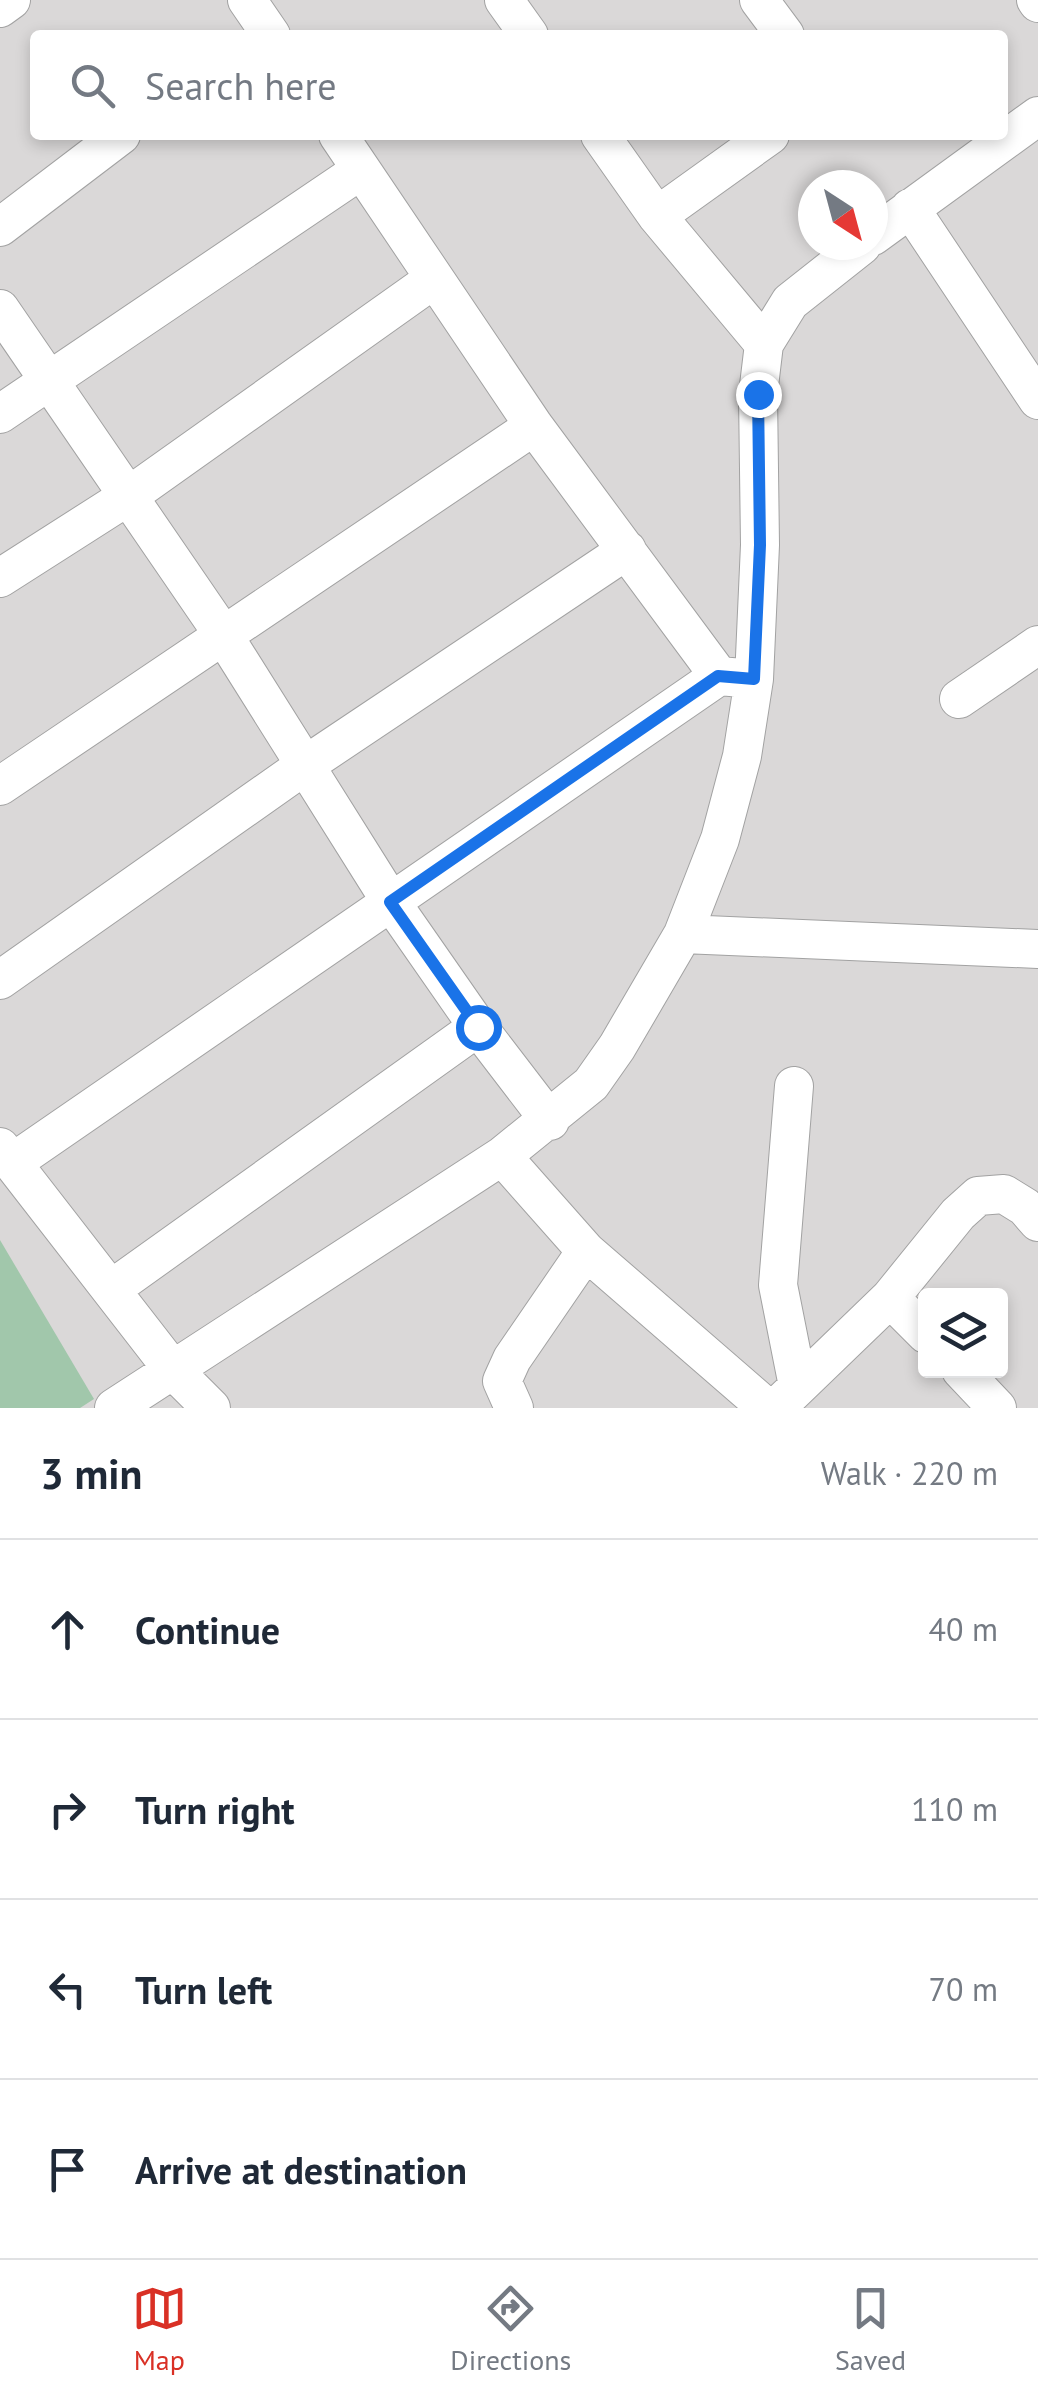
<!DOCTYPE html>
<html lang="en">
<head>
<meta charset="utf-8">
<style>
  body { margin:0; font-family:"PT Sans",sans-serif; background:#f6f6f7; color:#1f2937 }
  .controls { position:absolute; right:30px; bottom:30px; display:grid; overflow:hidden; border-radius:10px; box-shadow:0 5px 15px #0003 }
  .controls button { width:90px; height:90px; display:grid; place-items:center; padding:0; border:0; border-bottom:2px solid #e0e1e3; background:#fff; color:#1f2937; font:50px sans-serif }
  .compass { position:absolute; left:798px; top:170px; width:90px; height:90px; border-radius:50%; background:#fff; box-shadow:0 5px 15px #0003; rotate:144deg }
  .stop { position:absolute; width:30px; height:30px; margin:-22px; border:8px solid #1a73e8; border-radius:50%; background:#fff }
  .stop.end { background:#1a73e8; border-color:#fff; box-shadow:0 2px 10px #0008 }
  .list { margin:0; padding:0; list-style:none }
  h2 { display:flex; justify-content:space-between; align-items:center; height:130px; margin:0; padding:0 40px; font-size:42px }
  h2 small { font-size:32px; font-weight:400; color:#747a83 }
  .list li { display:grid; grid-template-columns:65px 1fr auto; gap:30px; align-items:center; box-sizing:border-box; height:180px; padding:0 40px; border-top:2px solid #e0e1e3 }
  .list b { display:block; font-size:38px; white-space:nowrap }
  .list em { font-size:32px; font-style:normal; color:#747a83 }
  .icon { flex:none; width:55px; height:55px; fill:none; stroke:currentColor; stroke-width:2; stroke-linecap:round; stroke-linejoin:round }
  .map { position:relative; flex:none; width:1038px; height:1408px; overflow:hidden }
  .search { position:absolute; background:#fff; box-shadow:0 5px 15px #0003; left:30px; right:30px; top:30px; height:110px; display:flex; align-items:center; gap:25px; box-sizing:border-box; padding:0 35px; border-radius:10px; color:#747a83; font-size:38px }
  .sheet { height:850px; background:#fff }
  nav { display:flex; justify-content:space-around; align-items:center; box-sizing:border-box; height:140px; border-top:2px solid #e0e1e3; background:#fff; font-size:28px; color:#747a83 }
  nav a { display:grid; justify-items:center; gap:5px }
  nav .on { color:#d93025 }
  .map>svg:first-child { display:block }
  .residential { fill:#dad8d8; fill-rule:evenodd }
  .cemetery { fill:#a1c7ab }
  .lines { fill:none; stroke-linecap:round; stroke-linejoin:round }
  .minor-casing { stroke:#a2a2a2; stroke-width:40 }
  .minor { stroke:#fff; stroke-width:38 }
  .route { stroke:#1a73e8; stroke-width:12 }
</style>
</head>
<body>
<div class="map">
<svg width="1038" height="1408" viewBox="0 0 1038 1408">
  <rect width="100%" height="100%" fill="#eeebe0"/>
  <!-- residential -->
  <path class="residential" d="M0,0H1038V1408H0ZM35,35H1003V135H35ZM813,185H873V245H813ZM926,1296H1000V1370H926Z"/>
  <!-- cemetery -->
  <path class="cemetery" d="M0,1240L94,1399L80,1408H0Z"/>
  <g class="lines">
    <defs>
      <path id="minor" d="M247,0L271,35
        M504,0L529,35
        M759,0L785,35
        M1036,0L1038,3
        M0,8L11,0
        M338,135L534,426L719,676
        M600,135L657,216L764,344
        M910,208L1038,400
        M657,216L770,135
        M0,227L121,135
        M873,236L1038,116
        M0,309L222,633L391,902L478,1027L550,1121
        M0,414L361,170
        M0,578L130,495L434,279
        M959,699L1038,645
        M0,786L534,426
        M683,934L1038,949
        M0,980L304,766L627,550
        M794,1086L778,1285L798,1386
        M0,1147L173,1370L211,1408
        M502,1156L586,1251L767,1408
        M12,1163L719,676L754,679
        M113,1288L478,1027
        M890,1298L926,1334
        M961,1370L997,1408
        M114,1408L502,1156L591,1084L617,1047L683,934L720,839L742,756L754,679L760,545L758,394L764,344L790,302L862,245
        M514,1408L502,1381L512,1359L586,1251
        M776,1408L890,1298L958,1214L978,1196L1004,1194L1025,1207L1038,1222"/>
    </defs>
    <!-- minor casing -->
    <use href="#minor" class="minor-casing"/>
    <!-- minor -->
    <use href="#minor" class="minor"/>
  </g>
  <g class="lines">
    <!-- route -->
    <path class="route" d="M478,1027L390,902L718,676L754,679L760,545L758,394"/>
  </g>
</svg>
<div class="controls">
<button><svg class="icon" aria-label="layers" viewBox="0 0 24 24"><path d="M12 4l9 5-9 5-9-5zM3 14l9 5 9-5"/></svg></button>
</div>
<svg class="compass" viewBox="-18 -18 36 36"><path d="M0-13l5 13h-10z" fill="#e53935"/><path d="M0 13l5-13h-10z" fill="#747a83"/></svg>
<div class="stop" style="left:478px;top:1027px"></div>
<div class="stop end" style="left:758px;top:394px"></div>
<div class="search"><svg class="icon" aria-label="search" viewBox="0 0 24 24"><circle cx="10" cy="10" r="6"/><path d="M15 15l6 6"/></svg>Search here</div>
</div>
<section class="sheet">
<h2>3 min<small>Walk · 220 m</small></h2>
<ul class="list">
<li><svg class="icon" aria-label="ahead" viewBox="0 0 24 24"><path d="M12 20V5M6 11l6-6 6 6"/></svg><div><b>Continue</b></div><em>40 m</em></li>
<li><svg class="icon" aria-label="right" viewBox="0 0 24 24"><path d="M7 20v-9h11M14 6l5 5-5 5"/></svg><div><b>Turn right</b></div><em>110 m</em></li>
<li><svg class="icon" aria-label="left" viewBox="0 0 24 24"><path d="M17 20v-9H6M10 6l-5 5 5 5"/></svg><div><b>Turn left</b></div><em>70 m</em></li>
<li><svg class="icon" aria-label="arrive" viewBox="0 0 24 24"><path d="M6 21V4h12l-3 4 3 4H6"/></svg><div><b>Arrive at destination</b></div></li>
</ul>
</section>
<nav>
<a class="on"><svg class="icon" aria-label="map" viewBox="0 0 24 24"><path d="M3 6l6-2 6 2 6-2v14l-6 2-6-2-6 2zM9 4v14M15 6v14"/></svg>Map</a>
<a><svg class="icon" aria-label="directions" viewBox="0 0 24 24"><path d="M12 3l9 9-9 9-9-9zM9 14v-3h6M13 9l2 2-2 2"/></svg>Directions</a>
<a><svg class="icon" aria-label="saved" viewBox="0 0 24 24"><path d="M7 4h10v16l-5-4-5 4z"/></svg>Saved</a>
</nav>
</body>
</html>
